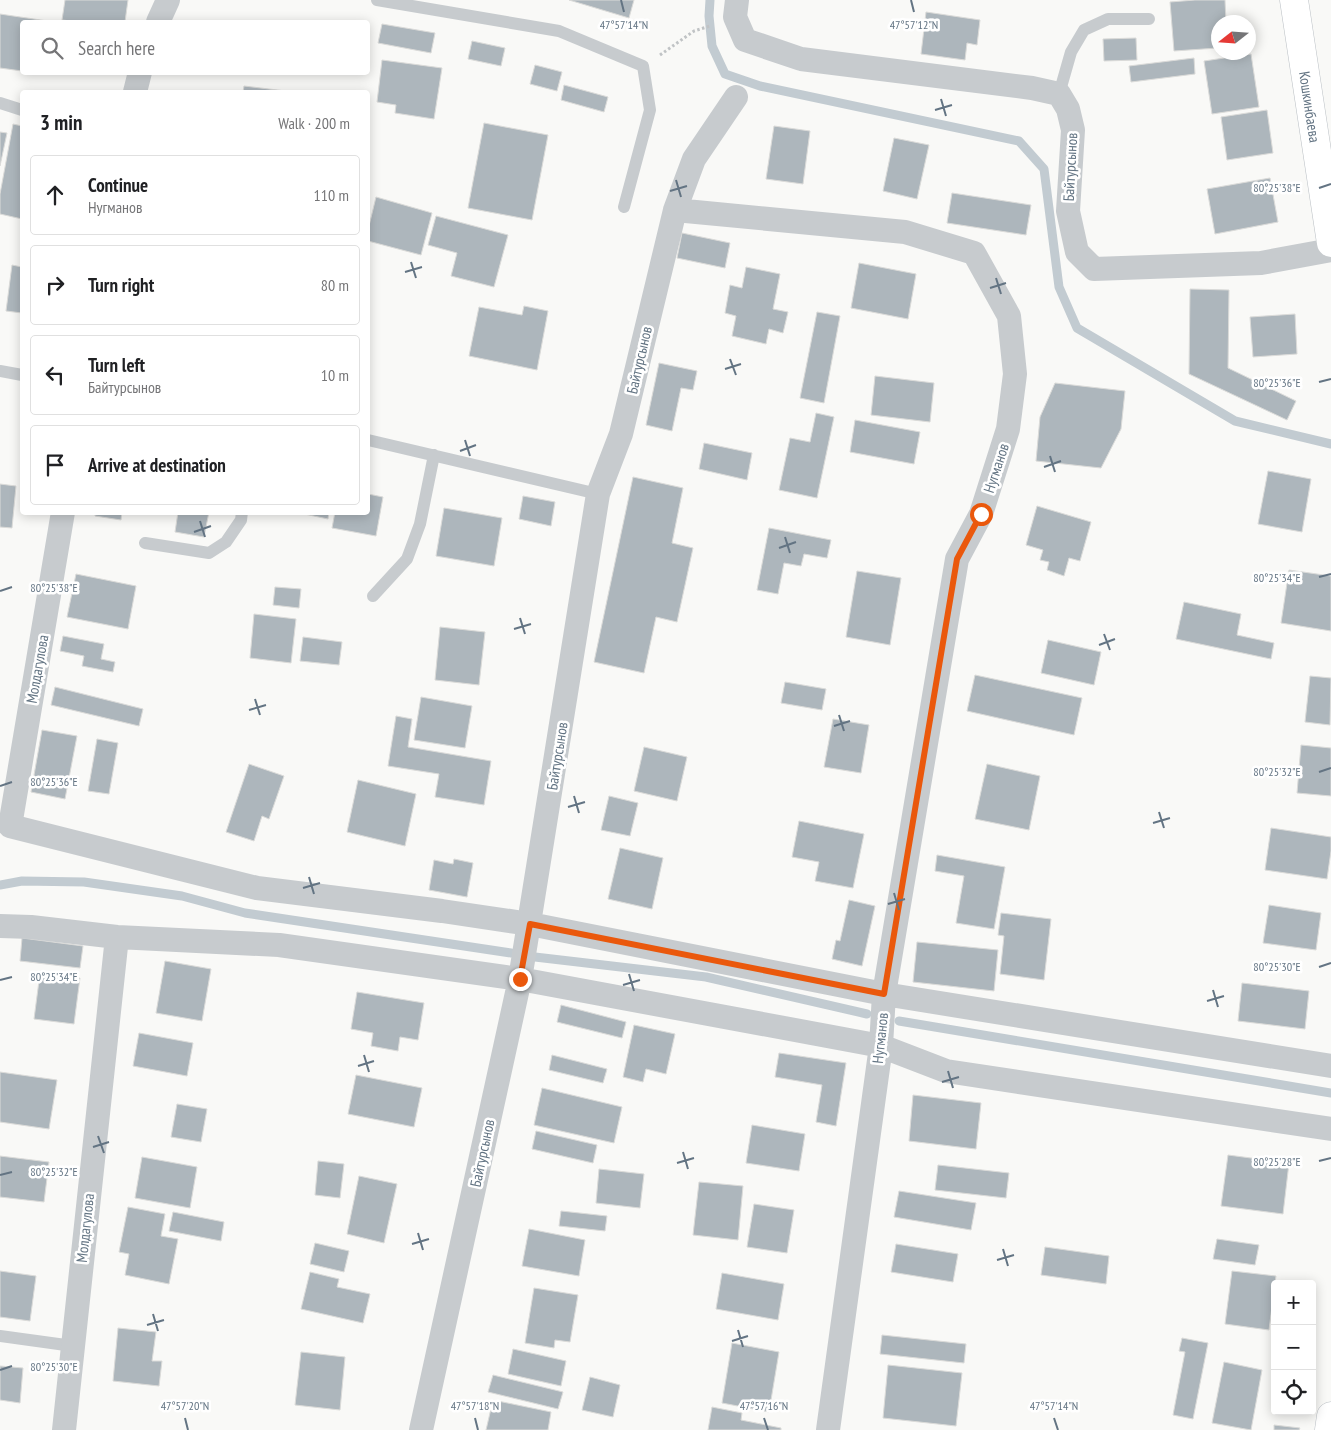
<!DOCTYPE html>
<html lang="en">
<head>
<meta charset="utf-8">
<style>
  body { margin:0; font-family:"PT Sans Narrow",sans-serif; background:#f2f2f2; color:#202124 }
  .controls { position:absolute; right:15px; bottom:15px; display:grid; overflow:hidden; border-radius:5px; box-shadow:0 2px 12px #0003 }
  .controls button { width:45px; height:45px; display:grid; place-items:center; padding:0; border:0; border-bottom:1px solid #e0e0e0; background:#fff; color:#202124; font:25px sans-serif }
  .compass { position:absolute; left:1211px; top:15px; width:45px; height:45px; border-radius:50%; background:#fff; box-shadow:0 2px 12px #0003; rotate:253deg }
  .stop { position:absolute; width:15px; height:15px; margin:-11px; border:4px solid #ea580c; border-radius:50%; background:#fff }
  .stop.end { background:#ea580c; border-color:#fff; box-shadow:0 1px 5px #0008 }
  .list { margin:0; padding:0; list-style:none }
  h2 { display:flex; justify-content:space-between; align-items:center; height:65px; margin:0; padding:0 20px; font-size:21px }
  h2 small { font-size:16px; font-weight:400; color:#757577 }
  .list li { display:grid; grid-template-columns:32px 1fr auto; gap:15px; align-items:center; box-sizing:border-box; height:80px; margin:0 10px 10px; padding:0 10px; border:1px solid #e0e0e0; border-radius:5px }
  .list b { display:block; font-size:19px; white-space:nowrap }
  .list p { margin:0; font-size:16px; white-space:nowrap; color:#757577 }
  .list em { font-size:16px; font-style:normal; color:#757577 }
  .icon { flex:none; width:28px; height:28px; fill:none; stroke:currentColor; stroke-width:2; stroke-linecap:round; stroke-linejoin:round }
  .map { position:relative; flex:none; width:1331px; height:1430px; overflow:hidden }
  .search { position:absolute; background:#fff; box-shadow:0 2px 12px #0003; left:20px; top:20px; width:350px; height:55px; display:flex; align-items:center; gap:12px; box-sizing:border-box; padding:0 18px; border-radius:5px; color:#757577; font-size:19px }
  .panel { position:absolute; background:#fff; box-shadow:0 2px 12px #0003; left:20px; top:90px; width:350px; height:425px; border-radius:5px }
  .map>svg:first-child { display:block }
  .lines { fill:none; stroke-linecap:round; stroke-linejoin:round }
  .stream { stroke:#c2cbd1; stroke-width:9 }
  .building { fill:#adb6bc; stroke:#dbdbd9 }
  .secondary-casing { stroke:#bbc0c5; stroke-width:29 }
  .path { stroke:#c0c3c5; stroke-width:3; stroke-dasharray:2.5 2.5; stroke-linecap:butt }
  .service { stroke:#c7cbce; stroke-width:12 }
  .minor { stroke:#c7cbce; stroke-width:24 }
  .secondary { stroke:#fff; stroke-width:28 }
  .route { stroke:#ea580c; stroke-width:6 }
  .ticks { fill:none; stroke:#637483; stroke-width:2 }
  .labels { text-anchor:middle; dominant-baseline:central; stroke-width:5; stroke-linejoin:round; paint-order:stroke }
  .street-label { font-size:15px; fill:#637483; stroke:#fff }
  .ticks-label { font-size:12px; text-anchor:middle; fill:#637483; stroke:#fff; stroke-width:5; stroke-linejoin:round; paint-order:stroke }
</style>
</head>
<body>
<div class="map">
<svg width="1331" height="1430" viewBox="0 0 1331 1430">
  <rect width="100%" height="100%" fill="#f9f9f7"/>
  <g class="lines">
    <!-- stream -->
    <path class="stream" d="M710,0L709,16L712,46L725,74L760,86L1019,141L1044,169L1059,287L1077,328L1235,421L1331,444
      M0,885L22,881L84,882L182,896L245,913L511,953
      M535,957L706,977L867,1014
      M899,1021L1331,1093"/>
  </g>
  <!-- building -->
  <path class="building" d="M65,0H128L125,22H81L62,20Z
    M569,0H634L629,18Z
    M1195,0H1225L1226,22H1218V48L1174,51L1170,2Z
    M926,12L980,20L977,45L967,43L965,60L921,54Z
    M0,14L54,22H22V71L0,68Z
    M382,24L435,33L431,53L378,43Z
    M1136,38L1137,60L1104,61L1103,39Z
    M472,41L505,48L501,66L468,59Z
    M1251,54L1259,107L1212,114L1204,61Z
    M1194,58L1195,74L1131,82L1129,66Z
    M382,60L442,68L434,119L395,113L396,105L377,102Z
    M535,65L562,72L557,91L530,84Z
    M564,85L608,97L604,112L561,100Z
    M244,86L294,92H243Z
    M1267,110L1273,153L1227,160L1221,117Z
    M484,123L548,135L532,220L468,208Z
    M13,124L22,126V219L0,214V194Z
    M774,126L810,131L803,184L766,179Z
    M0,132L7,133L0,166Z
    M894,138L929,145L917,199L883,191Z
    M1270,178L1278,222L1215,234L1207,189Z
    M952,193L1031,205L1026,235L947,223Z
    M376,197L432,213L421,255L368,241V230Z
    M436,216L508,235L494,287L451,276L457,253L428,245Z
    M682,233L730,243L725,268L677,258Z
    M859,263L916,274L908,319L851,308Z
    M12,265L22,267V313L6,311Z
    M746,267L780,274L773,309L788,312L783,333L769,329L766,344L732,336L736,316L725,313L730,285L742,288Z
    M1190,289L1229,290L1228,368L1296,401L1287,420L1189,374Z
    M524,306L548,311L537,370L469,356L479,307L522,315Z
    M817,312L840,316L824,403L800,398Z
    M1295,314L1297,354L1253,357L1250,317Z
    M659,363L697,371L693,390L681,388L672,431L646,425Z
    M875,376L934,383L930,422L871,415Z
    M1055,383L1125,391L1121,429L1101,468L1036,461L1040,417Z
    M816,413L834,417L817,498L779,490L790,438L810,442Z
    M855,420L920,432L914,464L850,452Z
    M704,443L752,453L747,480L699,469Z
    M1268,471L1311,479L1302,532L1258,524Z
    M633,477L683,488L672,543L693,548L677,622L656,617L644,673L594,662Z
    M0,484L16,486L12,528L0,527Z
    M368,494L383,497L376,536L332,528L335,512H368Z
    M523,496L555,502L551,526L519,519Z
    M1037,506L1091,522L1080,561L1069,558L1064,576L1047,570L1049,562L1040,560L1043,550L1026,545Z
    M444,508L502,518L494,566L436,556Z
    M95,512H122L121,520L95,516Z
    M178,512H209L204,537L175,532Z
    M295,512H329L328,519Z
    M769,528L831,540L827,558L804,554L801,566L784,563L778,594L757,590Z
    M1289,570L1331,576V631L1281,623Z
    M857,571L901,578L890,645L846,637Z
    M76,574L136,586L128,629L67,617Z
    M275,587L301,589L299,608L273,605Z
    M1184,602L1241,614L1237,635L1274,643L1271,659L1176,639Z
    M254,614L296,619L291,663L250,658Z
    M440,627L485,632L479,685L435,680Z
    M63,636L104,644L101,659L115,662L113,672L82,666L84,656L60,651Z
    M303,637L342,642L339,665L300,661Z
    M1048,640L1101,652L1094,685L1041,673Z
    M975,675L1082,698L1074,735L967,711Z
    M1310,676L1331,678L1330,725L1305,722Z
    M785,682L826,689L822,710L781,703Z
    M55,687L143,709L139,726L51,705Z
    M421,697L472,706L465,748L414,740Z
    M396,716L412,719L408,747L491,761L484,805L435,797L439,774L388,766Z
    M833,719L869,725L861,773L824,767Z
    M42,730L77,736L65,799L31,792Z
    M97,739L118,743L109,794L88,791Z
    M1301,745L1331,748V796L1297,793Z
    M644,747L687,757L677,801L634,791Z
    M249,764L284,776L269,819L262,816L254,841L226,832Z
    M987,764L1040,776L1029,830L975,819Z
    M358,780L416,794L405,846L347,832Z
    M609,796L638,803L630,836L601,830Z
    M799,821L864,834L853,888L815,881L819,862L792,857Z
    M1271,828L1331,837V851L1327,879L1265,870Z
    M620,848L663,858L652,909L608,899Z
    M937,855L1005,867L994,929L956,923L964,876L935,871Z
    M454,859L473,863L467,897L429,890L434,860L453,864Z
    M849,900L875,906L862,966L832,959L836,940L840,941Z
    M1269,905L1321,913L1316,950L1263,943Z
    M1001,913L1051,919L1044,980L1000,974L1004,936L998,935Z
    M22,938L83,946L80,968L20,961Z
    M917,942L998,950L994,991L913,982Z
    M165,961L211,969L202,1021L156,1013Z
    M40,973L80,978L74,1024L34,1019Z
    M1242,983L1309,991L1305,1029L1238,1021Z
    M357,992L424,1003L418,1040L400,1037L398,1051L371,1046L373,1033L351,1029Z
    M561,1005L626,1022L622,1038L557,1022Z
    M634,1025L675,1034L666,1074L646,1069L643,1082L623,1077Z
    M139,1033L193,1043L187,1076L133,1066Z
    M779,1053L846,1063L836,1126L816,1122L822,1085L775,1077Z
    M552,1055L607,1069L603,1083L549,1070Z
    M0,1072L57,1080L49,1129L0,1122Z
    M356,1075L422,1088L414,1127L348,1114Z
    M542,1088L622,1107L614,1143L534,1125Z
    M913,1095L981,1103L976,1149L909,1141Z
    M177,1104L207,1109L201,1142L171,1137Z
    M752,1125L805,1134L799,1171L746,1163Z
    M536,1131L597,1145L593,1163L532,1149Z
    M1228,1155L1289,1163L1283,1214L1221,1206Z
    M0,1156L49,1162L44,1202L0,1197Z
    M142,1157L197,1167L190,1208L135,1198Z
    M318,1161L344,1164L340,1198L315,1195Z
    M938,1165L1009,1173L1006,1198L935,1190Z
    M599,1169L644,1174L640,1208L596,1203Z
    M359,1176L397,1184L384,1243L347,1234Z
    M699,1182L743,1186L738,1240L693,1235Z
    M899,1191L976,1203L971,1230L894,1217Z
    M754,1204L794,1210L787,1253L747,1247Z
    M128,1207L165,1214L161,1236L178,1239L169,1284L125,1275L129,1254L119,1252Z
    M561,1211L607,1216L605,1231L559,1226Z
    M173,1212L224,1222L221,1241L169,1231Z
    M529,1229L585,1240L579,1276L522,1266Z
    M1217,1239L1259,1245L1255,1265L1213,1259Z
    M315,1243L349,1251L344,1272L310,1264Z
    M896,1244L958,1254L953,1282L891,1272Z
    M1045,1247L1109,1256L1106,1284L1041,1275Z
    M0,1271L36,1276L30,1321L0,1317Z
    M1232,1271L1276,1276L1269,1330L1225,1324Z
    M310,1272L339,1279L337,1287L370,1294L363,1323L301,1309Z
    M722,1273L784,1284L778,1320L716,1309Z
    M534,1288L578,1295L570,1342L555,1340L554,1348L525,1343Z
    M118,1328L156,1332L152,1361H162L159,1386L113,1381Z
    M882,1335L966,1344L964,1363L880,1354Z
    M1182,1338L1208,1343L1193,1419L1173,1415L1185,1352L1179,1351Z
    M732,1343L779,1352L769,1412L722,1403Z
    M513,1349L566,1361L561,1386L508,1374Z
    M301,1352L345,1357L340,1410L295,1405Z
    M1224,1362L1262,1370L1251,1430L1212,1423Z
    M888,1365L962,1373L956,1426L883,1418Z
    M0,1366L23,1368L20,1403L0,1400Z
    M493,1375L563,1392L558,1409L488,1392Z
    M590,1377L620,1385L613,1417L582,1410Z
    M493,1400L551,1412L548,1430H486Z
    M712,1407L742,1413L741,1420L781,1428V1430H708Z
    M1274,1425L1300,1428L1299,1430H1274Z"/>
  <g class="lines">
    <defs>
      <g id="secondary">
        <path id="s1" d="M1294,0L1331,243"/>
        <path d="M1329,1430L1331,1416"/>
      </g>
    </defs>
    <!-- secondary casing -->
    <use href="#secondary" class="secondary-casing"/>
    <!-- path -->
    <path class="path" d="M660,55L694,31L710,26"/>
    <!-- service -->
    <path class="service" d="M377,0L559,31L643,66L650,110L624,207
      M1059,94L1071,52L1084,30L1108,19H1149
      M0,103L22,110
      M0,371L22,375
      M368,440L598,494
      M145,543L209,553L226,542L241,520L242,512
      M373,596L407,559L420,524L434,455
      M0,1336L73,1346"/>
    <!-- minor -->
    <path class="minor" d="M737,0L735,17L745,40L801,59L1032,88L1059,94L1068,109L1073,130L1068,211L1077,252L1094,269L1261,263L1331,250
      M158,22L168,0
      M135,92L140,72
      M675,210L905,232L974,253L1009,316L1015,374L1008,429L981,514L957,559L884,994L881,1046L828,1430
      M63,512L10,826L257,888L442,911L530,924L884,994L1331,1066
      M0,926L31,927L117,937L279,945L520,979L881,1046L946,1071L1331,1129
      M64,1430L117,937
      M421,1430L520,979L598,494L621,434L675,210L694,159L736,97"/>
    <!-- secondary -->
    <use href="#secondary" class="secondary"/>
  </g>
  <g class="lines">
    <!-- route -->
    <path class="route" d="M520,979L530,924L884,994L957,559L981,514"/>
  </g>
  <!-- ticks -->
  <path class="ticks" d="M621,0L624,12M911,0L914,12M941,99L946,116M935,110L952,105M676,180L681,197M1319,188L1331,184M670,191L687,186M411,262L416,278M405,272L422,267M996,278L1001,294M990,288L1006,283M730,359L736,375M725,369L741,364M1319,382L1331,379M465,440L470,456M460,451L476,445M1050,456L1055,472M1044,467L1061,461M200,521L205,537M194,532L211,526M785,537L790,553M779,548L796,542M1319,577L1331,574M0,591L12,587M520,618L525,634M514,629L531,624M1104,634L1110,650M1099,645L1115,639M255,699L260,715M249,710L266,705M839,715L844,731M834,726L850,721M1319,772L1331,768M0,786L12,782M574,796L579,813M568,807L585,802M1159,812L1164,828M1153,823L1170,818M309,877L314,894M303,888L320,883M894,893L899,910M888,904L905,899M1319,967L1331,963M629,974L634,991M0,980L12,977M623,985L640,980M1213,990L1218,1007M1207,1001L1224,996M364,1055L369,1072M358,1066L374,1061M948,1071L953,1088M942,1082L959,1077M98,1136L104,1153M93,1147L109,1142M683,1152L688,1169M1319,1161L1331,1158M677,1163L694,1158M0,1175L12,1172M418,1233L423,1250M412,1244L429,1239M1003,1249L1008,1266M997,1260L1014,1255M153,1314L158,1331M147,1325L164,1320M738,1330L743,1347M732,1341L748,1336M0,1370L12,1366M185,1418L188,1430M475,1418L478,1430M764,1418L768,1430M1054,1418L1058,1430"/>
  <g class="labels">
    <!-- street labels -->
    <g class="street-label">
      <text stroke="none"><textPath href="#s1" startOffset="108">Кошкинбаева</textPath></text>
      <text transform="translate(1070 167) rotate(-87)">Байтурсынов</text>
      <text transform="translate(639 360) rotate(-77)">Байтурсынов</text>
      <text transform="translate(996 468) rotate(-72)">Нугманов</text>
      <text transform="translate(37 669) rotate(-80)">Молдагулова</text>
      <text transform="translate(557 756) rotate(-81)">Байтурсынов</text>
      <text transform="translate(880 1038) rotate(-84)">Нугманов</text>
      <text transform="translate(482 1153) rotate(-78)">Байтурсынов</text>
      <text transform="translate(85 1228) rotate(-84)">Молдагулова</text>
    </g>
  </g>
  <g class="ticks-label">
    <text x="624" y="29">47°57'14"N</text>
    <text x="914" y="29">47°57'12"N</text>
    <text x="1277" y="192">80°25'38"E</text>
    <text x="1277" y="387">80°25'36"E</text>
    <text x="1277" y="582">80°25'34"E</text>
    <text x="54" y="592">80°25'38"E</text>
    <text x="1277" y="776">80°25'32"E</text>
    <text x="54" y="786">80°25'36"E</text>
    <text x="1277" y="971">80°25'30"E</text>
    <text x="54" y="981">80°25'34"E</text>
    <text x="1277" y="1166">80°25'28"E</text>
    <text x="54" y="1176">80°25'32"E</text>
    <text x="54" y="1371">80°25'30"E</text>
    <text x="185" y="1410">47°57'20"N</text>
    <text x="475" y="1410">47°57'18"N</text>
    <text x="764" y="1410">47°57'16"N</text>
    <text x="1054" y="1410">47°57'14"N</text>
  </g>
</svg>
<div class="controls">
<button>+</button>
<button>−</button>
<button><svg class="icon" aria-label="locate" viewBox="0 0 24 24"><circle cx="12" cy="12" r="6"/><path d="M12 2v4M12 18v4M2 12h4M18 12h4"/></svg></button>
</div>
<svg class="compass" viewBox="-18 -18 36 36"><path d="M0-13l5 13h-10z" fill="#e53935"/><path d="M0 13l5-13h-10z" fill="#757577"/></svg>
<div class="stop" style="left:981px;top:514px"></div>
<div class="stop end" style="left:520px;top:979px"></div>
<div class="search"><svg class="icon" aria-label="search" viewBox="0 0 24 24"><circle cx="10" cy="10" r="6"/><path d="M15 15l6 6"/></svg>Search here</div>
<section class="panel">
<h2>3 min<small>Walk · 200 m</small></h2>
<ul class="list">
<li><svg class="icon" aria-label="ahead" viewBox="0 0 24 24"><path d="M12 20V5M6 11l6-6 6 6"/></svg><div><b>Continue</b><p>Нугманов</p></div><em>110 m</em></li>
<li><svg class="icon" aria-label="right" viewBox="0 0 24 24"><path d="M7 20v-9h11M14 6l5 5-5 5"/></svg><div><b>Turn right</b></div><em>80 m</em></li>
<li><svg class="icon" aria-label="left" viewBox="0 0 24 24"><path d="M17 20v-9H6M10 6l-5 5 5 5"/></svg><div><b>Turn left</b><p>Байтурсынов</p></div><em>10 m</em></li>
<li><svg class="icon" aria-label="arrive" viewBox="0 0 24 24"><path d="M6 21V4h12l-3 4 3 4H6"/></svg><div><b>Arrive at destination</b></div></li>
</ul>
</section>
</div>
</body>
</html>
